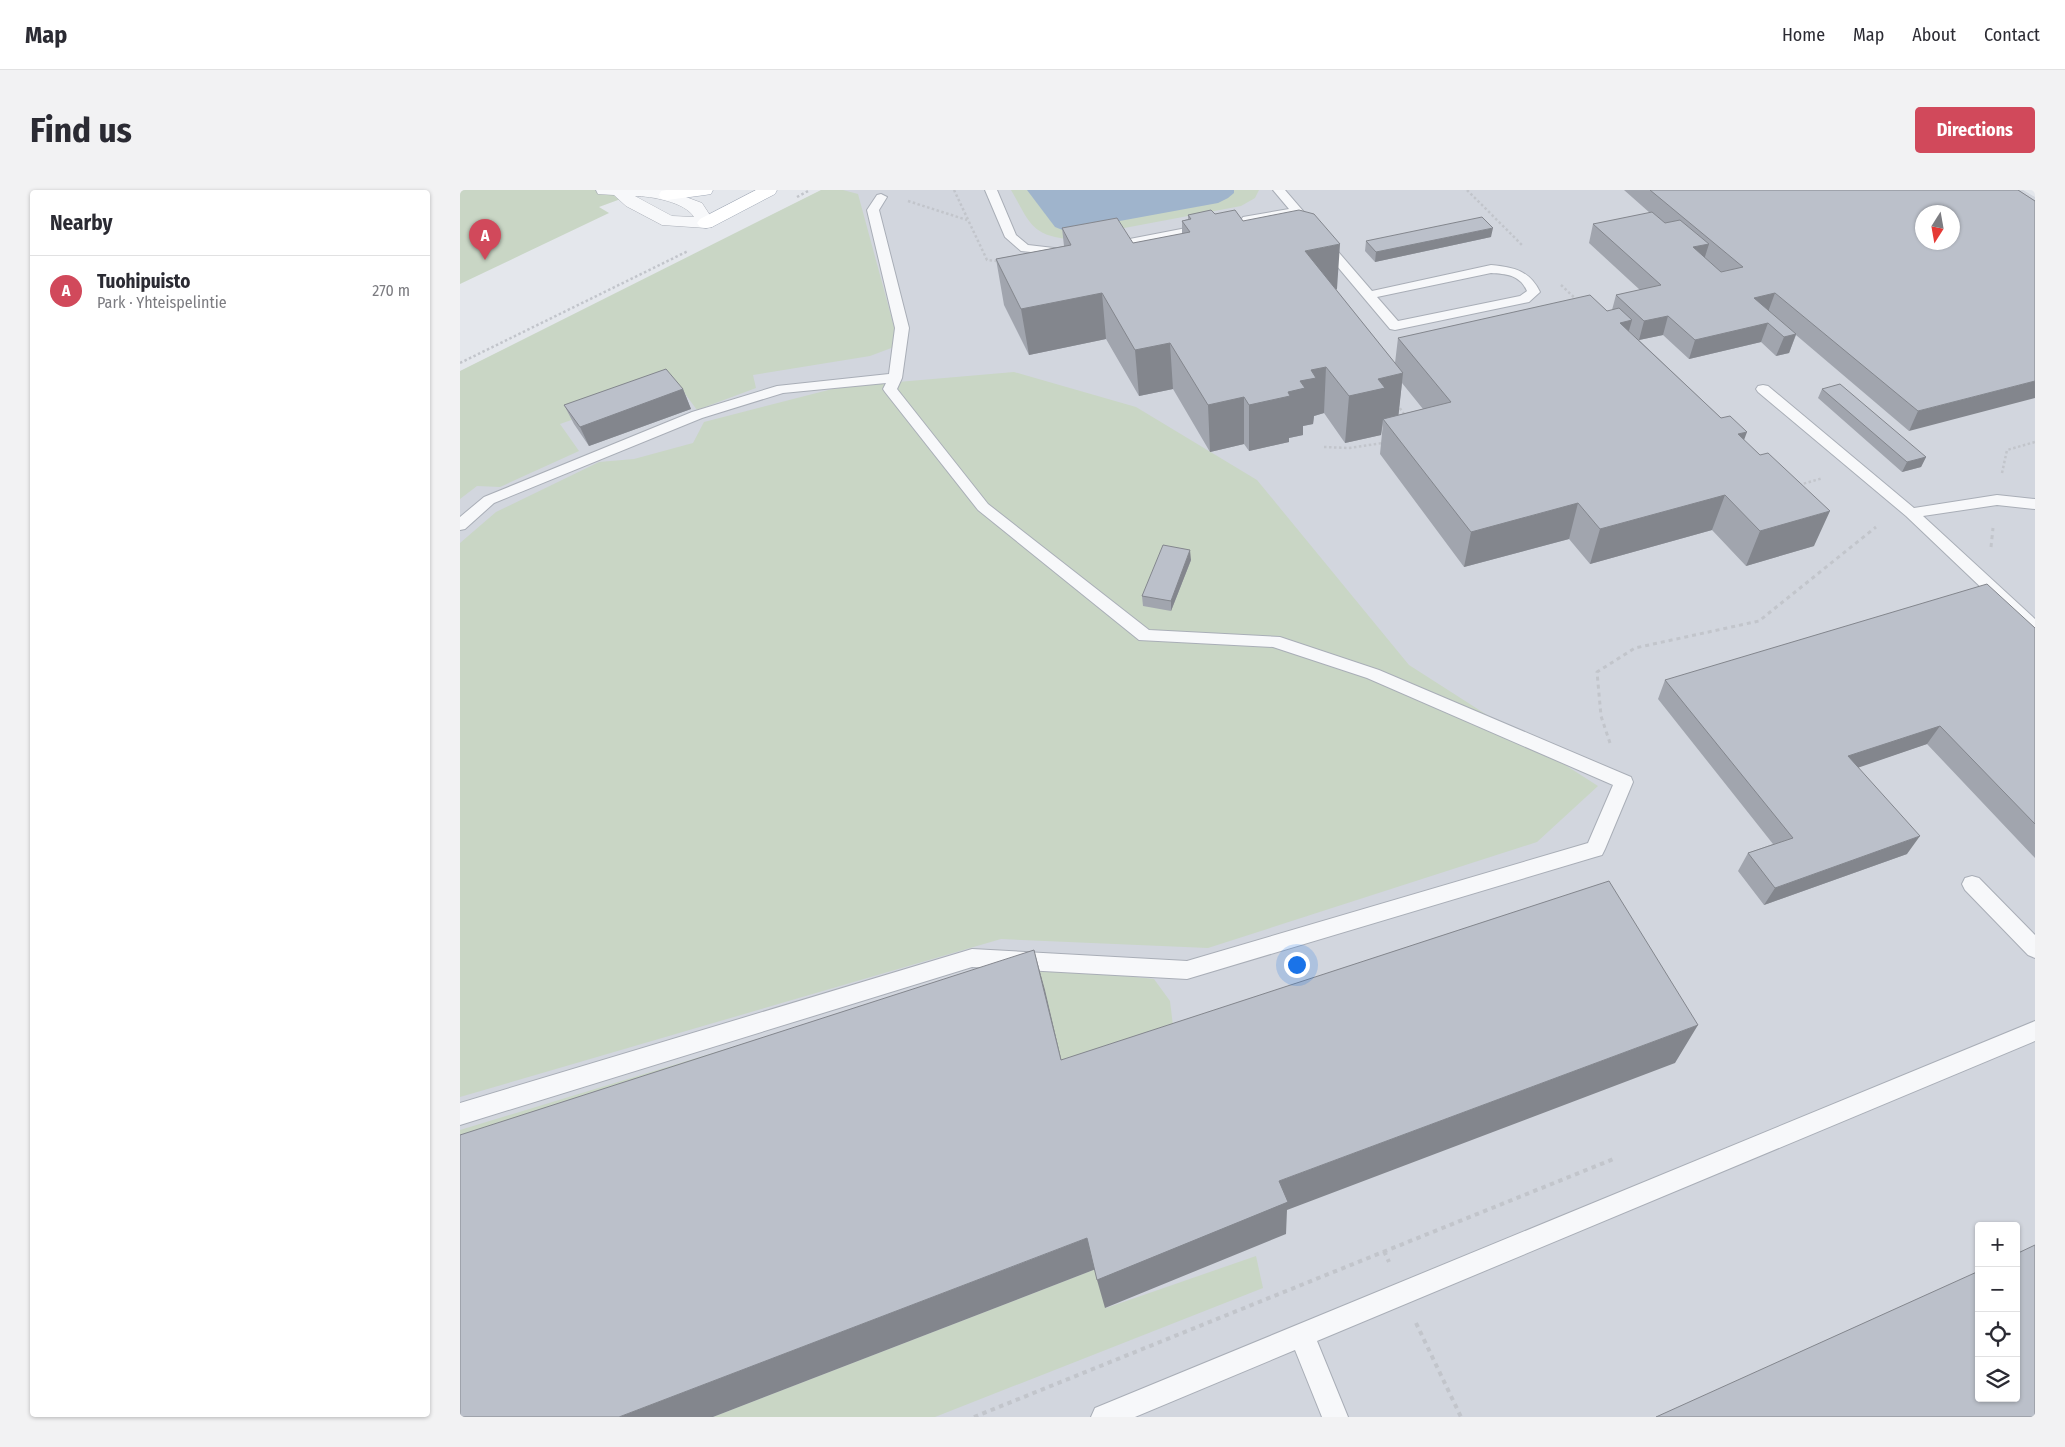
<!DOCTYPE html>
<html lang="en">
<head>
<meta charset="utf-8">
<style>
  body { margin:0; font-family:"Fira Sans Condensed",sans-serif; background:#f2f2f3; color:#2b2b33 }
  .controls { position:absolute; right:15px; bottom:15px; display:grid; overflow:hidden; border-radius:5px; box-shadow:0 1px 4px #0004 }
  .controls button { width:45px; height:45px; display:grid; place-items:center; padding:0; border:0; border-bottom:1px solid #e1e1e2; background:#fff; color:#2b2b33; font:25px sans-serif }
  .compass { position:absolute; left:1455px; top:15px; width:45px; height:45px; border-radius:50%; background:#fff; box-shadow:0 1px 4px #0004; rotate:191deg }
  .you { position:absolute; left:836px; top:774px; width:18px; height:18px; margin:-12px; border:4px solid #fff; border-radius:50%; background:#1a73e8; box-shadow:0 0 0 8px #1a73e833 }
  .badge { display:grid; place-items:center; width:32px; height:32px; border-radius:50%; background:#d1495b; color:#fff; font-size:16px; font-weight:700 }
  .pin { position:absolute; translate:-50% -41px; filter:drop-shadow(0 1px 2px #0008) }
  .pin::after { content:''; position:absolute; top:26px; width:18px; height:15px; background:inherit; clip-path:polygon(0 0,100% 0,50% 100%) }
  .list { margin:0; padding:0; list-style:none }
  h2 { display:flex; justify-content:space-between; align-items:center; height:65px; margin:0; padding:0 20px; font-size:21px }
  h2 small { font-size:16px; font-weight:400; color:#7c7c81 }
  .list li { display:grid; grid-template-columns:32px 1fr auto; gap:15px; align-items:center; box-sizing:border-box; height:70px; padding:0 20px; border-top:1px solid #e1e1e2 }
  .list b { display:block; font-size:19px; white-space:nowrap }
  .list p { margin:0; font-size:16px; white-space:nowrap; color:#7c7c81 }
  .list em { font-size:16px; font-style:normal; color:#7c7c81 }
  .icon { flex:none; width:28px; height:28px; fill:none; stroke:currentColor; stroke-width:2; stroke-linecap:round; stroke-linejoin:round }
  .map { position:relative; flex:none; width:1575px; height:1227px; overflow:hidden; border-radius:5px }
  header { display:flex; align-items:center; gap:30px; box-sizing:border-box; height:70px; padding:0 25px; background:#fff; border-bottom:1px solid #e1e1e2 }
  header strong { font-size:24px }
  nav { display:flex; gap:28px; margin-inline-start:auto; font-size:18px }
  .intro { display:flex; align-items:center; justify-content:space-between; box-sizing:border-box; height:120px; padding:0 30px }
  h1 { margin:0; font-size:35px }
  .button { padding:12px 22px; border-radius:5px; background:#d1495b; color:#fff; font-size:18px; font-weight:700 }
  main { display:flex; gap:30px; padding:0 30px }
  aside { flex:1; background:#fff; border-radius:5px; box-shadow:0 1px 4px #0004 }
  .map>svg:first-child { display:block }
  .built { fill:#d2d6de; fill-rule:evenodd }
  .green { fill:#c9d6c5 }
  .water { fill:#9fb4cc }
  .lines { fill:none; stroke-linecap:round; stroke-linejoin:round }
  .service-casing { stroke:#a9aeb7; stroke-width:2 }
  .minor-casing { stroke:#a9aeb7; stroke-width:1 }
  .primary-casing { stroke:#a3abb8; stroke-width:1 }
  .path-far2 { stroke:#c2c5cb; stroke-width:2.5; stroke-dasharray:2.5 2.5; stroke-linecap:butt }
  .path-far1 { stroke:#c2c5cb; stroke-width:3; stroke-dasharray:4 4; stroke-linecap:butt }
  .path { stroke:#c2c5cb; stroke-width:4; stroke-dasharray:4.5 4.5; stroke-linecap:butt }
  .service { fill:#f7f8fa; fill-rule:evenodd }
  .minor { fill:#f7f8fa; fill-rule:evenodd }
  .primary { fill:#fff; fill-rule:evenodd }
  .wall { fill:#a1a5ae; fill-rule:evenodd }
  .shaded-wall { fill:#83868d }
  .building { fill:#bbc0ca; stroke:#83868d; fill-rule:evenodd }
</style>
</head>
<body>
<header>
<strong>Map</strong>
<nav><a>Home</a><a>Map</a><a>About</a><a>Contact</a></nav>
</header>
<div class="intro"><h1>Find us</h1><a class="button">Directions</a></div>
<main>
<aside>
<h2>Nearby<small></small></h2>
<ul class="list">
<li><span class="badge">A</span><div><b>Tuohipuisto</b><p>Park · Yhteispelintie</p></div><em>270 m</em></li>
</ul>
</aside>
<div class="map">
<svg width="1575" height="1227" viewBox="0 0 1575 1227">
  <rect width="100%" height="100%" fill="#e4e7ec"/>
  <!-- built -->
  <path class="built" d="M374,0H1563L1575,7V1227H0V231ZM1462,22H1492V52H1462ZM1519,1036H1556V1208H1519Z"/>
  <!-- green -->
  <path class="green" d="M0,0H185L139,17L149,23L0,94Z
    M361,0H383L398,4L436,144L434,157L410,166L293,185L296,198L237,220L217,193L100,234L119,261L40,297L17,296L0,309V181Z
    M551,0H799L795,8L781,16L606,49C570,45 568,29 551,0Z
    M554,182L676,217L797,290L949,475L1138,596L1077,652L748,758L541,749L0,907V353L36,322L139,272L174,269L233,253L244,232L380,197Z
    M604,779L694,789L710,811L713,836L610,907L584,801L0,1126V940L519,782Z
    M796,1066L803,1098L475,1227H253L636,1079L646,1118Z"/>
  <!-- water -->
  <path class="water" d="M567,0H774V3L768,8L758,13L605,41L595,37Z"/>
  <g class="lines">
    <defs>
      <path id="service" d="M525,0H537L556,45L568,55L611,60L613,63L611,66L561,61L545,47Z
        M813,0H825L912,101L1031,75C1054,77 1070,81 1080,102L1069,112L1064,113L935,140L930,139L834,25L787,34L783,33L781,30L783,27L829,19ZM1031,83C1047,84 1060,85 1067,101L1060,106L938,131L917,107Z
        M421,4L427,7L419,20L449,138L442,188L437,199L528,314L689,440L820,447L919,480L1171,587L1173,592L1145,659L1142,665L1135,667L727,789L512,777L0,935V913L512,759L727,771L1128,653L1153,595L907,488L813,457L679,450L518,320L425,202L423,199L426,193L323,203L242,228L34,313L5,339L0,340V327L24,307L232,222L317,196L429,184L435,138L407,20L417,5Z
        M747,34L753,38L751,41L649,61L643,57L649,53Z
        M1303,195L1308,196L1454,318L1537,305L1575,309V319L1537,315L1463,326L1575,429V445L1569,443L1446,326L1298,202L1296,199L1298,196Z
        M1512,686L1519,688L1575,745V768L1568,765L1505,700L1502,694L1505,688Z
        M1575,831V851L857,1151L888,1227H862L835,1160L675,1227H631L635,1218Z"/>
      <path id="minor" d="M136,0H207L242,13L255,33L252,37L246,38L202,35L166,16L154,5L138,4ZM175,6C191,6 225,12 234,27L212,26Z"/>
      <path id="primary" d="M207,0H253L251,4L245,5L207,10L201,9L199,5L201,1Z
        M296,0H317L315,4L252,37L246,38L240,37L237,33L240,29Z"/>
    </defs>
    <!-- service casing -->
    <use href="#service" class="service-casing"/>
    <!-- minor casing -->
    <use href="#minor" class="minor-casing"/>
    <!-- primary casing -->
    <use href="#primary" class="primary-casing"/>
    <!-- path-far2 -->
    <path class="path-far2" d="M494,0L527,70L536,71
      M1007,0L1063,56
      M337,7L350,0
      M448,11L507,30
      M1101,95L1118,111
      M0,173L228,61
      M937,214L946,227
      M864,257L889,258L923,253
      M1542,283L1547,260L1575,252
      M1339,295L1363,288"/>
    <!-- path-far1 -->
    <path class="path-far1" d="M1531,357L1533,338
      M1150,553L1141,526L1137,482L1175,458L1299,431L1416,337"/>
    <!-- path -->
    <path class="path" d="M924,1061L929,1072
      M956,1133L1001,1227
      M514,1227L1156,968"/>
    <!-- service -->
    <use href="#service" class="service"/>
    <!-- minor -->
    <use href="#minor" class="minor"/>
    <!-- primary -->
    <use href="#primary" class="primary"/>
  </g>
  <!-- wall -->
  <path class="wall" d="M1164,0H1558L1575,11L1449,241L1336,145L1329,163L1316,166L1301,152L1229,169L1203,145L1179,150L1284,250L1354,356L1286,376L1252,340L1130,374L1109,349L1004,377L920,264L923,233L921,245L885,253L864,223L854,226L853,234L843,236V245L829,248V252L789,261L784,254L750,262L713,199L679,206L646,149L569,165L544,115L536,69L604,56L602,38L673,53L722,44V31L728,29V25L755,24L783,31L877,99L876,100L935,173L938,148L1147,121L1152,120L1156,105L1180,100L1129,53L1133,34L1190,23ZM942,193L963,219L938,225Z
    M1031,47L915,72L905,61L906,51Z
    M223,199L231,219L129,256L114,234L104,215Z
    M1362,199L1466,267L1461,277L1442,282L1358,208Z
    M731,370L711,421L683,416L682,406Z
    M1575,438V668L1467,554L1398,577L1447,664L1304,715L1278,681L1288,663L1313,654L1198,509L1205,490Z"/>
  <!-- shaded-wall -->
  <path class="shaded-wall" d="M1033,38L1031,47L915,72L916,62Z
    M880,54L877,99L843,106L845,61Z
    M1249,54L1243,73L1233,57Z
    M642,103L646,149L569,165L561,119Z
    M1315,103L1308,122L1294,108Z
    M1208,126L1203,145L1179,150L1184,131Z
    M1172,130L1162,165L1160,133Z
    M1308,133L1301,152L1229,169L1235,150Z
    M1336,144L1329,163L1316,166L1324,147Z
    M710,153L713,199L679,206L675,160Z
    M866,177L864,223L854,226L853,234L843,236V245L829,248V252L789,261V215L828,202L851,180Z
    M943,183L938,230L923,229L921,245L885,253L889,206L918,189Z
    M1575,191V208L1449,241L1458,221Z
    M223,199L231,219L129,256L120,237Z
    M784,207V254L750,262L748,215Z
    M1287,242L1274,277L1278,244Z
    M1466,267L1461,277L1442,282L1447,272Z
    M1265,305L1252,340L1130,374L1140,339Z
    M1118,313L1109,349L1004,377L1011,342Z
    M1370,321L1354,356L1286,376L1300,341Z
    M730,360L731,370L711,421V411Z
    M1480,536L1467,554L1377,585L1388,566Z
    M1460,646L1447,664L1304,715L1315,698Z
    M574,760L585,800L610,907L601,870Z
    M1238,835L1215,873L827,1020L826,1044L645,1118L637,1090L819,991Z
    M627,1048L636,1079L253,1227H159Z"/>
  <!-- building -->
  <path class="building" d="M1190,0H1558L1575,11V191L1458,221L1315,103L1294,108L1336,144L1324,147L1308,133L1235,150L1208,126L1184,131L1156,105L1201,95L1133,34L1192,22L1205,33L1220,30L1249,54L1233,57L1261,82L1283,77ZM1462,22H1492V52H1462Z
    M751,20L755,24L775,20L783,31L839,20L854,24L880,54L845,61L943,183L918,189L925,198L889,206L866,177L851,180L856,188L840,191L845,198L828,202L830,206L789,215L784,207L748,215L710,153L675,160L642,103L561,119L536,69L611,55L602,38L657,28L673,53L730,42L722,31L731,29L728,25Z
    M1022,27L1033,38L916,62L906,51Z
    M1130,105L1147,121L1159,118L1172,130L1160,133L1261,228L1270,226L1287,242L1278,244L1300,265L1308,263L1370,321L1300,341L1265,305L1140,339L1118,313L1011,342L923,229L991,212L938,148Z
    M206,179L223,199L120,237L104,215Z
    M1380,194L1466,267L1447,272L1362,199Z
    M703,355L730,360L711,411L682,406Z
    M1527,394L1575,438V634L1480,536L1388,566L1460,646L1315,698L1288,663L1333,648L1205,490Z
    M1149,691L1238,835L819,991L828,1012L637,1090L627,1048L159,1227H0V945L574,760L601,870Z
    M1575,1055V1227H1196L1519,1081V1208H1556V1064Z"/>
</svg>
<div class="controls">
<button>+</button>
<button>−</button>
<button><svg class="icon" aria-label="locate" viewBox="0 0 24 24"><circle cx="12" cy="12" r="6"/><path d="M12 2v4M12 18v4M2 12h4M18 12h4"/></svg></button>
<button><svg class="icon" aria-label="layers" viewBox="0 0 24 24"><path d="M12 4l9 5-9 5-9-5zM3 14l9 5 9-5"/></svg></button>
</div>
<svg class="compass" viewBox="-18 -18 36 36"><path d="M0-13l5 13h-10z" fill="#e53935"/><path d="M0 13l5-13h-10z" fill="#7c7c81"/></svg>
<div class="you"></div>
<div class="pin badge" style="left:25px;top:70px">A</div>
</div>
</main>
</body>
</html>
